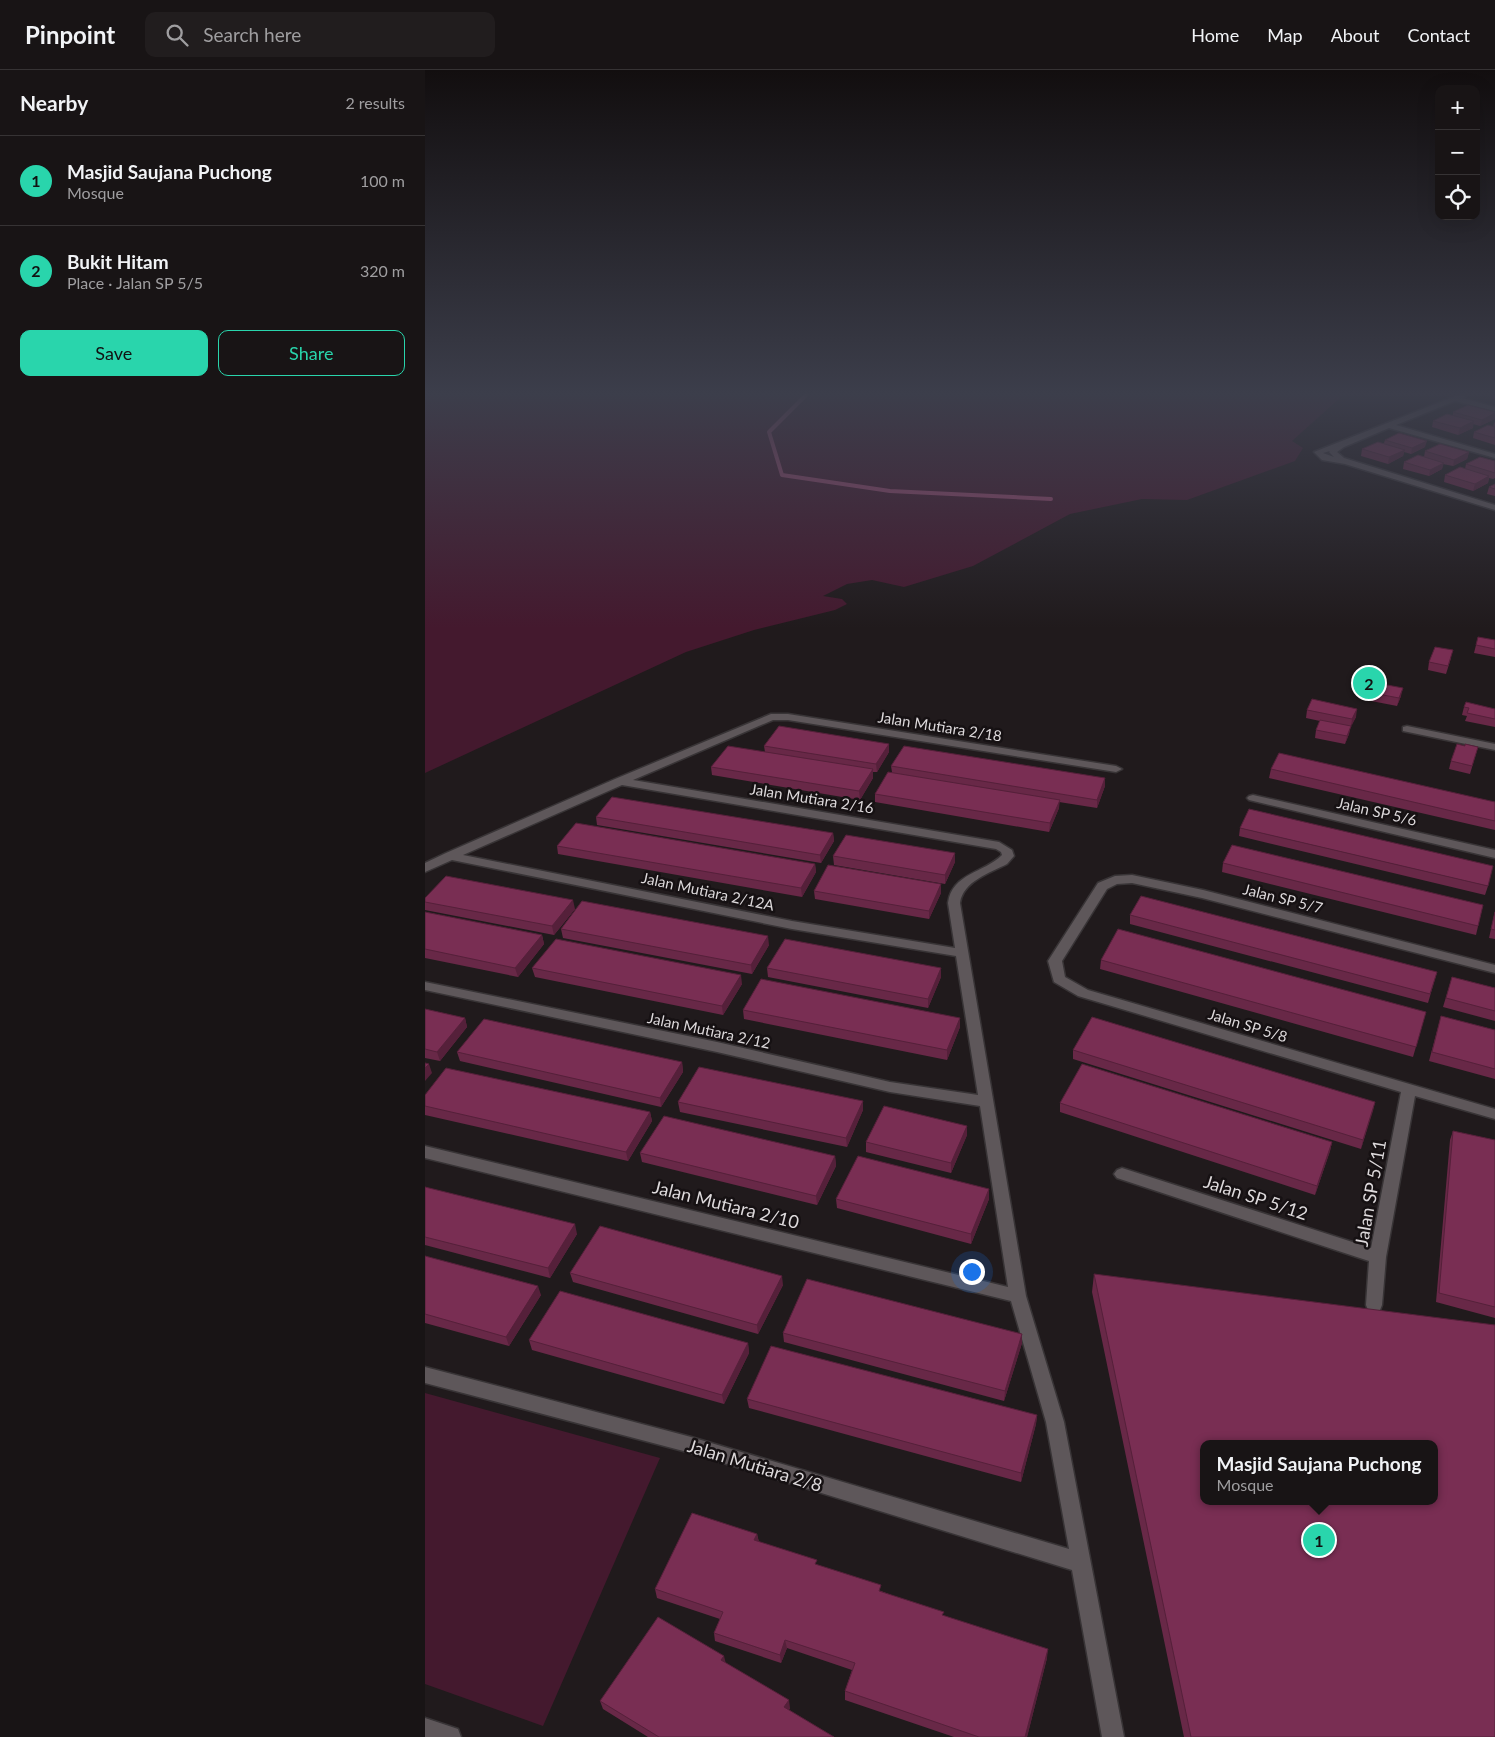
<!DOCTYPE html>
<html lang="en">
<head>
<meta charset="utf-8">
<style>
  body { margin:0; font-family:Lato,sans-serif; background:#211d1e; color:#f1f3f6 }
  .controls { position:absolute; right:15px; top:15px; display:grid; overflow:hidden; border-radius:10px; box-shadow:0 5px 20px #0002 }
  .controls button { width:45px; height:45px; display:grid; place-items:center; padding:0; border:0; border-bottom:1px solid #363334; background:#181415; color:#f1f3f6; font:25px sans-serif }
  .you { position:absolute; left:546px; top:1201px; width:18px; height:18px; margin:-12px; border:4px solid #fff; border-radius:50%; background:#1a73e8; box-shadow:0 0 0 8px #1a73e833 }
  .badge { display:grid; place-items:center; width:32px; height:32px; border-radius:50%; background:#29d5ac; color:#111; font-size:16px; font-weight:700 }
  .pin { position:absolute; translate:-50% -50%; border:2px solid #fff; box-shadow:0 1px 5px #0006 }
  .popup { position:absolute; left:775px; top:1370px; width:238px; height:65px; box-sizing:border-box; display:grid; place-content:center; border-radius:10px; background:#181415; filter:drop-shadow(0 1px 4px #0005); font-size:16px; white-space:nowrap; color:#9f9ea0 }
  .popup b { font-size:19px; color:#f1f3f6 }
  .popup::after { content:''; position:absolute; left:50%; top:100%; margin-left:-10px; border:10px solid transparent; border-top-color:#181415 }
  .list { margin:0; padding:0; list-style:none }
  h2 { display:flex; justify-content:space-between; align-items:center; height:65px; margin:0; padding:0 20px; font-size:21px }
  h2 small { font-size:16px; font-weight:400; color:#9f9ea0 }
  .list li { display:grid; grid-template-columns:32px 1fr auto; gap:15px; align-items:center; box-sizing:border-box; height:90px; padding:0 20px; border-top:1px solid #363334 }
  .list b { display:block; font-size:19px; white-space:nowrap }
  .list p { margin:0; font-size:16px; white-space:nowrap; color:#9f9ea0 }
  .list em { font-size:16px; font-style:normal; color:#9f9ea0 }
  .actions { display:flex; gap:10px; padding:15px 20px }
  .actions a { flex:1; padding:11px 0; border:1px solid #29d5ac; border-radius:10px; text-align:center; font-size:18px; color:#29d5ac }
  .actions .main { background:#29d5ac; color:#111 }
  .icon { flex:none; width:28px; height:28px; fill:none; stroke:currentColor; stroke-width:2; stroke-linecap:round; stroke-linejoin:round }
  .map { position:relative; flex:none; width:1070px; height:1667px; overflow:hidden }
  header { display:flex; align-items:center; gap:30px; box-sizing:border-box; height:70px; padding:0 25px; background:#181415; border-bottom:1px solid #363334 }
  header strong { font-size:24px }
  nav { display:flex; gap:28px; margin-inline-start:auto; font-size:18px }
  .search { width:350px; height:45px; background:#211d1e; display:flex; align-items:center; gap:12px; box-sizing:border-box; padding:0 18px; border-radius:10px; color:#9f9ea0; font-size:19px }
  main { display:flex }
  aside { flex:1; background:#181415 }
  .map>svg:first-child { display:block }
  .green { fill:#44192e }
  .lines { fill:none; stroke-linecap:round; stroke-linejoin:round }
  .stream { stroke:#98496f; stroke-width:4 }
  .street-casing { stroke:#383436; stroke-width:3 }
  .street { fill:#5e575a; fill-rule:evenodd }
  .wall { fill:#682847 }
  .shaded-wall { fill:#55203a }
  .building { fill:#792e53; stroke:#55203a; fill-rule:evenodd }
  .labels { text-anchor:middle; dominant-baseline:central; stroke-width:5; stroke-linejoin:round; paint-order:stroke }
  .street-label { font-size:15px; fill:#ddd9db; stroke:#161113 }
  .near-street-label { font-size:18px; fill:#ddd9db; stroke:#161113 }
</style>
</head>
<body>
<header>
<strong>Pinpoint</strong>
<div class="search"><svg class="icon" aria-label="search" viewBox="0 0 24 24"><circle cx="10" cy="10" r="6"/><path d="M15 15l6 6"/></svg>Search here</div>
<nav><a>Home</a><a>Map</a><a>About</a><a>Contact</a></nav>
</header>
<main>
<aside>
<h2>Nearby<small>2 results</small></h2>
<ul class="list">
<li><span class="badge">1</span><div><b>Masjid Saujana Puchong</b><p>Mosque</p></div><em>100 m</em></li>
<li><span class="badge">2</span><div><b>Bukit Hitam</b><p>Place · Jalan SP 5/5</p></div><em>320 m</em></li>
</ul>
<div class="actions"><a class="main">Save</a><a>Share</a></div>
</aside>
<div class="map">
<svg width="1070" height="1667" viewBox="0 0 1070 1667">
  <rect width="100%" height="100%" fill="#201a1c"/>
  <!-- green -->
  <path class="green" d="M0,325H915L917,326L867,371L878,378L870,391L762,430L717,429L645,444L548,496L479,517L447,510L422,514L398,526L417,529L422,534L410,540L329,560L261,582L0,703Z
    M0,1323L235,1388L118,1656L0,1614Z"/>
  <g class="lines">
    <!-- stream -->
    <path class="stream" d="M381,325L344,362L357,405L465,421L626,429"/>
    <defs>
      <path id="street" d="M1033,325H1042L1037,328L1070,337V341L1030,331L971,355L1070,384V388L964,358L919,377L912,382L919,388L1070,435V440L920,394L897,390L889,382ZM905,381L904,382L909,387L898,383Z
        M346,644H363L691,696L697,699L691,702L363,650H348L208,710L574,772L587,780L589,786L582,794C565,803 538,811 535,833L601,1226L639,1352L699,1667H677L647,1500L266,1383L0,1313V1297L266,1367L644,1479L621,1352L586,1231L0,1088V1076L583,1217L555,1036L465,1022L292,982L0,920V912L292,972L465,1012L553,1025L531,886L367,859L27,790L0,802V793L21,783L190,709ZM197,715L571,779L576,782L577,785C559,803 527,803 523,833L530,878L367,851L38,785Z
        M982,656L1070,674V680L978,661V657Z
        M828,725L1070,780V788L824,730L822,728L824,726Z
        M707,805L778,820L1070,895V903L777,828L707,813L692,814L682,819L637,891L640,907L663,920L1070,1039V1049L990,1026L961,1187L957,1235L955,1240L949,1242L943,1240L941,1235L944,1191L692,1108L689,1104L692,1100L697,1098L946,1178L976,1022L653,926L629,912L623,891L673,813L690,806Z
        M0,1648L33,1659L36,1667H0Z"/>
    </defs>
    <!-- street casing -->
    <use href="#street" class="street-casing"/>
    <!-- street -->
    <use href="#street" class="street"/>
  </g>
  <!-- wall -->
  <path class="wall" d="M1068,325H1070V330L1067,329Z
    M1028,342L1070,349L1055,356L1048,354V358L1033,365L1007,357L1008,351L1028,345Z
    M1070,352V375L1048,368L1049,362L1068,356L1069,353Z
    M960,370L1000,377L986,384L979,382L978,386L963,394L936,386L937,379L959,373Z
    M1000,381L1044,382L1042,389L1028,396L1018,394L1017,399L1004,406L978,399L979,392L999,387Z
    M1070,391V408L1068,409L1064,408L1063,413L1048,421L1019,412L1020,405L1040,399L1041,394Z
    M1070,414V426L1062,424L1064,417Z
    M1070,570V587L1049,583L1051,575Z
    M1026,588L1021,604L1003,600L1004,592Z
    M937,621L976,626L972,636L936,629Z
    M1039,637L1070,639V657L1040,651L1042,646L1037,645Z
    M882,640L931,647L925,657L924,664L920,674L890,668L891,660L895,651L881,648Z
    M464,674V682L452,702H448V708L435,730L287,705L286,697L340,682L339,676Z
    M1040,676L1053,677L1045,704L1024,699L1026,691Z
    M466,696L680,708V716L672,738L634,732V738L624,762L450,732V724L467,702Z
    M846,699L1070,732V760L844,708Z
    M171,747L408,763L409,771L396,793L172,755Z
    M815,758L1063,816L1060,825L814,766Z
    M132,776L390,794L391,802L377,827L133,784Z
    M408,786L530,792L520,814L409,795Z
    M798,793L1058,835L1051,865L797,802Z
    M389,821L516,823L504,849L390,829Z
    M0,828L150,839L129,865L0,840Z
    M1070,841V869L1064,868Z
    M0,842L117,865L119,874L93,907L0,888Z
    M705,845L1012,902L1003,933L705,854Z
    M136,859L344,875L327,904L138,868Z
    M676,890L1001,942L988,987L675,899Z
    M107,898L317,914L298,945L110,907Z
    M342,898L516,907L503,938L343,907Z
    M1027,907L1070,918V951L1018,937Z
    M0,939L40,948L42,957L15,991L0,988Z
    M318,940L535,957L522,990L319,949Z
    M1016,946L1070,960V1009L1004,991Z
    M648,980L950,1032L936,1079L648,989Z
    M32,982L257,992L258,1002L236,1037L35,991Z
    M0,1025L225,1042L227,1051L203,1091L0,1045Z
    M438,1031V1040L422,1077L255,1042L253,1032Z
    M635,1033L907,1072L905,1081L890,1125L635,1042Z
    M1028,1061L1070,1070V1248L1011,1232L1025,1070Z
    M542,1065L526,1103L441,1082V1072Z
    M215,1083L410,1086L411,1096L392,1135L217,1092Z
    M0,1117L152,1164L125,1208L0,1175Z
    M564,1119V1129L546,1174L412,1138L411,1129Z
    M0,1186L116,1225L84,1276L0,1253Z
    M145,1203L358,1215L333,1264L148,1212Z
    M669,1204L1070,1667H759L667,1222Z
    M358,1263L597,1273L579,1331L359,1272Z
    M104,1270L323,1273L324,1283L299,1334L107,1280Z
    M322,1329L612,1345L611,1354L596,1412L324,1338Z
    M332,1464L334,1472L456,1521L519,1546L622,1588L602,1667H529L420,1630V1621L427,1600L362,1578L356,1593L290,1571L289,1563L295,1549L232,1528L230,1519Z
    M301,1593L365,1638L364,1640L409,1667H223L178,1639L175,1631Z"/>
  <!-- shaded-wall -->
  <path class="shaded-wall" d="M1070,343V349L1055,356L1057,350Z
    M1049,351L1048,358L1033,365L1035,358Z
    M1002,371L1000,377L986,384L987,378Z
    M980,380L978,386L963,394L964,387Z
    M1044,382L1042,389L1028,396L1029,390Z
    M1019,393L1017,399L1004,406L1005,400Z
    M1064,406L1063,413L1048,421L1050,414Z
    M978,618L976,626L972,636L974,628Z
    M932,639L931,647L926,657L927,649Z
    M926,656L924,664L920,674L922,666Z
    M464,674V682L452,702L451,694Z
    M448,699V708L435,730L434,721Z
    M680,708V716L672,738V730Z
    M635,730L634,738L624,762L625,753Z
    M408,763L409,771L396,793L395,785Z
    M530,783V792L520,814V805Z
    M390,794L391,802L377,827L376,818Z
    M516,814V823L504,849V841Z
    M148,830L150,839L129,865L127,856Z
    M117,865L119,874L93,907L90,898Z
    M343,866L344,875L327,904L326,895Z
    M516,898V907L503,938V929Z
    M316,905L317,914L298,945L297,936Z
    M40,948L42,957L15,991L12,982Z
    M535,948V957L522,990V980Z
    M257,992L258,1002L236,1037L235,1028Z
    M4,994L7,1003L0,1011V998Z
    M438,1031V1040L422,1077L421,1068Z
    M950,1032L948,1041L936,1079L938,1070Z
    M225,1042L227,1051L203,1091L201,1082Z
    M542,1056V1065L526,1103V1093Z
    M907,1072L905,1081L890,1125L892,1116Z
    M410,1086L411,1096L392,1135L391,1126Z
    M564,1119V1129L546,1174V1164Z
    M150,1154L152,1164L125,1208L123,1198Z
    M357,1206L358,1215L333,1264L332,1255Z
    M113,1216L116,1225L84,1276L81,1267Z
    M597,1264V1273L579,1331L580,1321Z
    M323,1273L324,1283L299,1334L297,1325Z
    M612,1345L611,1354L596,1412V1403Z
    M332,1464L334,1473L329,1470Z
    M360,1570L362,1578L356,1593L355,1585Z
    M623,1579L622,1588L602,1667H600Z
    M299,1586L301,1594L296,1590Z
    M364,1630L365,1638L360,1646L359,1637Z"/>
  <!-- building -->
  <path class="building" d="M1043,335L1070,342V343L1057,350L1028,342Z
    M1022,344L1049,351L1035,358L1008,351Z
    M1063,355L1070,357V368L1049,362Z
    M974,363L1002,371L987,378L960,370Z
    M953,372L980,380L964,387L937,379Z
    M1015,374L1044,382L1029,390L1000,381Z
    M993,385L1019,393L1005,400L979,392Z
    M1055,387L1070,391V403L1041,394Z
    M1035,397L1064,406L1050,414L1020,405Z
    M1070,414V419L1064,417Z
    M1053,567L1070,570V579L1051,575Z
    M1010,577L1028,580L1023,596L1004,592Z
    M941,611L978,618L974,628L937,621Z
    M887,629L932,639L927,649L882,640Z
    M1041,632L1070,639V649L1042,643L1044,638L1039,637Z
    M895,650L926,656L922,666L891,660Z
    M354,656L464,674L451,694L339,676Z
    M1032,674L1040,676V674L1053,677L1047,696L1026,691Z
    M303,676L448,699L434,721L286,697Z
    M479,676L680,708L672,730L466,696Z
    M854,683L1070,732V751L846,699Z
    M463,702L635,730L625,753L450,724Z
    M187,727L408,763L395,785L171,747Z
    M824,739L1068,796L1063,816L815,758Z
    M151,753L390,794L376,818L132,776Z
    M421,765L530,783L520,805L408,786Z
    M807,775L1058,835L1053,856L798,793Z
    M403,795L516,814L504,841L389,821Z
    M21,806L148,830L127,856L0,832V828Z
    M716,826L1012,902L1005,924L705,845Z
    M157,831L343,866L326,895L136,859Z
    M0,842L117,865L90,898L0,879Z
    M1070,842V860L1066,859Z
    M693,859L1001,942L991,977L676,890Z
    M131,869L316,905L297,936L107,898Z
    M360,869L516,898L503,929L342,898Z
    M1027,907L1070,918V941L1021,928Z
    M336,909L535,948L522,980L318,940Z
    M0,939L40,948L12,982L0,979Z
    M1016,946L1070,960V999L1007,982Z
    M667,947L950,1032L938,1070L648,980Z
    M59,949L257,992L235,1028L32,982Z
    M0,993L4,994L0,998Z
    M657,994L907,1072L892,1116L635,1033Z
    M274,997L438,1031L421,1068L253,1032Z
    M21,998L225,1042L201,1082L0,1036V1025Z
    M459,1036L542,1056L526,1093L441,1072Z
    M239,1046L410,1086L391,1126L215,1083Z
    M1028,1061L1070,1070V1237L1014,1223Z
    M433,1086L564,1119L546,1164L411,1129Z
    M0,1117L150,1154L123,1198L0,1167Z
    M175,1156L357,1206L332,1255L145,1203Z
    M0,1186L113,1216L81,1267L0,1244Z
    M669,1204L1070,1255V1667H766ZM779,1374H1009V1431H779Z
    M382,1209L597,1264L580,1321L358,1263Z
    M135,1221L323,1273L297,1325L104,1270Z
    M346,1276L612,1345L596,1403L322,1329Z
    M267,1443L332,1464L329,1470L392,1490L390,1494L456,1515L454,1521L519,1542L517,1545L623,1579L600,1667H554L420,1621L430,1593L360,1570L355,1585L289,1563L298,1542L230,1519Z
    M233,1547L299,1586L296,1590L364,1630L359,1637L409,1667H234L175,1631Z"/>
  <!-- sky -->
  <linearGradient id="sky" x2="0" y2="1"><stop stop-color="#120e0f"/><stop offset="0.58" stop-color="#3c3e4b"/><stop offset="1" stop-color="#3c3e4b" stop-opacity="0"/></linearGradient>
  <rect width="1070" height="558" fill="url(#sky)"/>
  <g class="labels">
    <!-- street labels -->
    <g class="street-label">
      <text transform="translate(515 656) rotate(9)">Jalan Mutiara 2/18</text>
      <text transform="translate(387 728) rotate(9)">Jalan Mutiara 2/16</text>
      <text transform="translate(952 741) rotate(13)">Jalan SP 5/6</text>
      <text transform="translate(283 821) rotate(12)">Jalan Mutiara 2/12A</text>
      <text transform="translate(858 828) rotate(14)">Jalan SP 5/7</text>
      <text transform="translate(823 955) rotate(17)">Jalan SP 5/8</text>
      <text transform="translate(284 960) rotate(12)">Jalan Mutiara 2/12</text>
    </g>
    <!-- near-street labels -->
    <g class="near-street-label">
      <text transform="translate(945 1123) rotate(-80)">Jalan SP 5/11</text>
      <text transform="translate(831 1127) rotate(18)">Jalan SP 5/12</text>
      <text transform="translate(301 1134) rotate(14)">Jalan Mutiara 2/10</text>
      <text transform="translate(330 1395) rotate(17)">Jalan Mutiara 2/8</text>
    </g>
  </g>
</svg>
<div class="controls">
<button>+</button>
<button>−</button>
<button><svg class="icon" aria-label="locate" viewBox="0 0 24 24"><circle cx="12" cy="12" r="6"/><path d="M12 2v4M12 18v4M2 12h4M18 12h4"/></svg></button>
</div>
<div class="you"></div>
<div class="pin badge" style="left:894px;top:1470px">1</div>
<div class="popup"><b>Masjid Saujana Puchong</b>Mosque</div>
<div class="pin badge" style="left:944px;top:613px">2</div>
</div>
</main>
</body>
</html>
